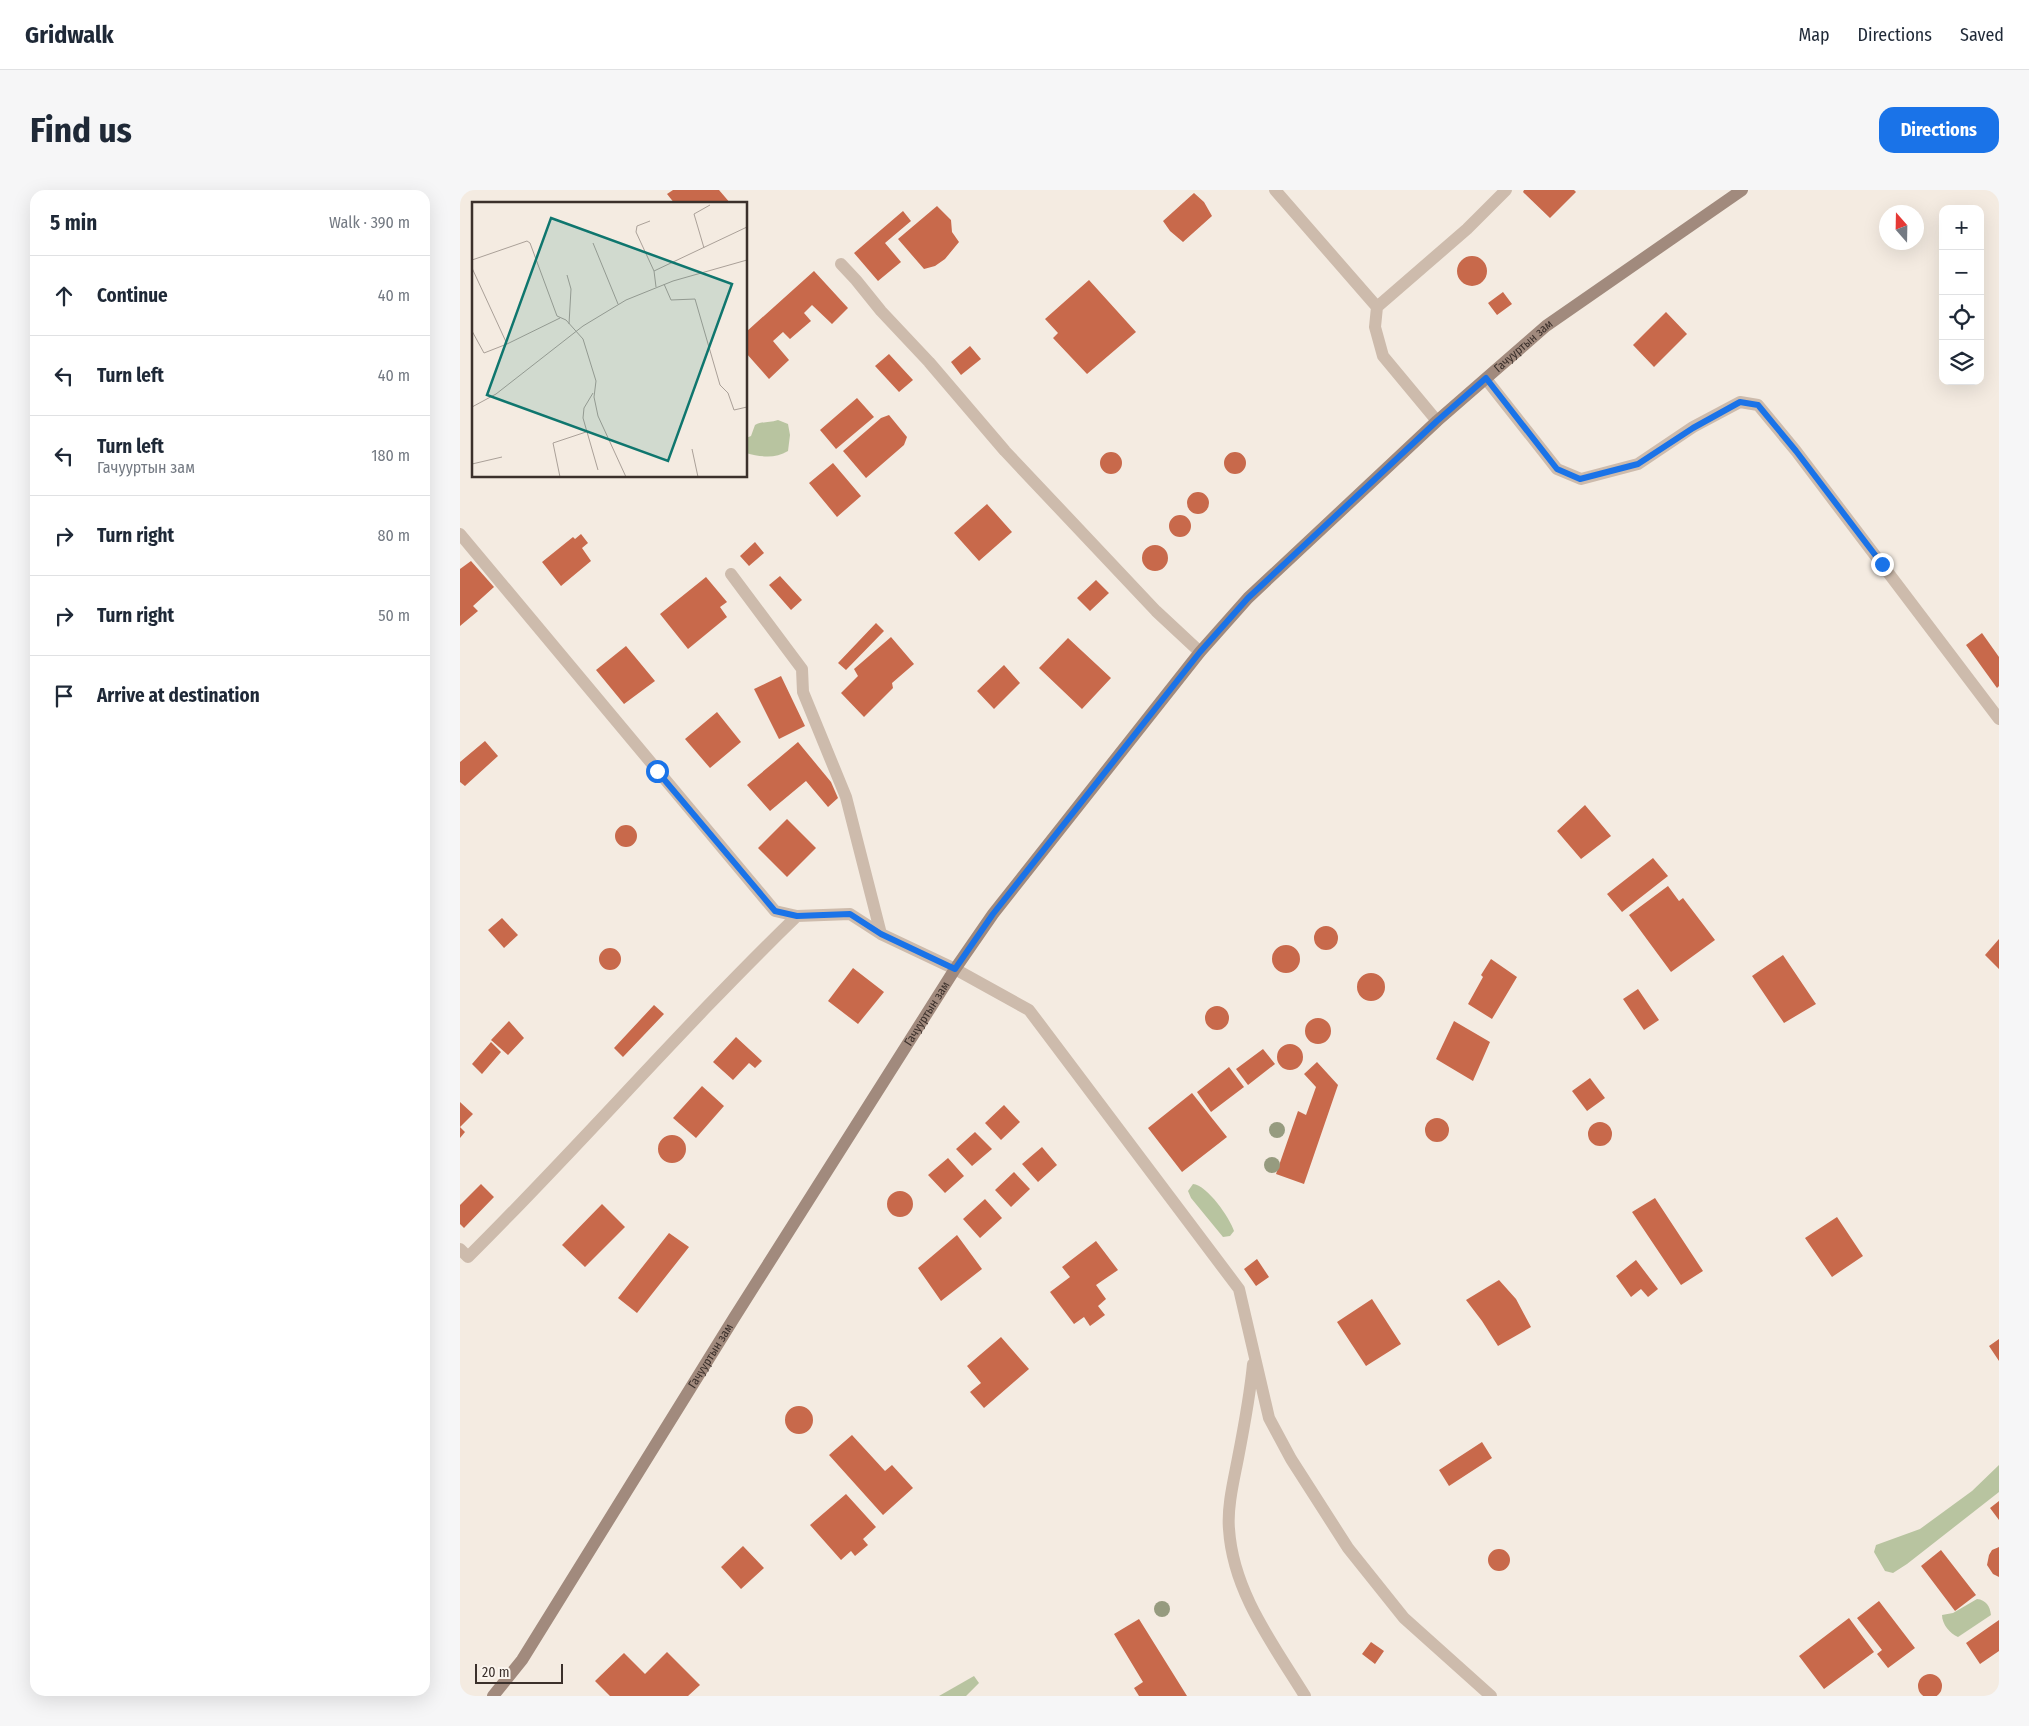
<!DOCTYPE html>
<html lang="en">
<head>
<meta charset="utf-8">
<style>
  body { margin:0; font-family:"Fira Sans Condensed",sans-serif; background:#f6f6f7; color:#1f2937 }
  .controls { position:absolute; right:15px; top:15px; display:grid; overflow:hidden; border-radius:10px; box-shadow:0 5px 20px #0002 }
  .controls button { width:45px; height:45px; display:grid; place-items:center; padding:0; border:0; border-bottom:1px solid #e0e1e3; background:#fff; color:#1f2937; font:25px sans-serif }
  .compass { position:absolute; left:1419px; top:15px; width:45px; height:45px; border-radius:50%; background:#fff; box-shadow:0 5px 20px #0002; rotate:340deg }
  .scale { position:absolute; left:15px; bottom:12px; width:88px; box-sizing:border-box; padding-left:5px; border:2px solid #3b302b; border-top:0; font-size:14px; line-height:18px; white-space:nowrap; color:#3b302b; -webkit-text-stroke:4px #fbf5ee; paint-order:stroke }
  .stop { position:absolute; width:15px; height:15px; margin:-11px; border:4px solid #1a73e8; border-radius:50%; background:#fff }
  .stop.end { background:#1a73e8; border-color:#fff; box-shadow:0 1px 5px #0008 }
  .list { margin:0; padding:0; list-style:none }
  h2 { display:flex; justify-content:space-between; align-items:center; height:65px; margin:0; padding:0 20px; font-size:21px }
  h2 small { font-size:16px; font-weight:400; color:#747a83 }
  .list li { display:grid; grid-template-columns:32px 1fr auto; gap:15px; align-items:center; box-sizing:border-box; height:80px; padding:0 20px; border-top:1px solid #e0e1e3 }
  .list b { display:block; font-size:19px; white-space:nowrap }
  .list p { margin:0; font-size:16px; white-space:nowrap; color:#747a83 }
  .list em { font-size:16px; font-style:normal; color:#747a83 }
  .icon { flex:none; width:28px; height:28px; fill:none; stroke:currentColor; stroke-width:2; stroke-linecap:round; stroke-linejoin:round }
  .map { position:relative; flex:none; width:1539px; height:1506px; overflow:hidden; border-radius:15px }
  header { display:flex; align-items:center; gap:30px; box-sizing:border-box; height:70px; padding:0 25px; background:#fff; border-bottom:1px solid #e0e1e3 }
  header strong { font-size:24px }
  nav { display:flex; gap:28px; margin-inline-start:auto; font-size:18px }
  .intro { display:flex; align-items:center; justify-content:space-between; box-sizing:border-box; height:120px; padding:0 30px }
  h1 { margin:0; font-size:35px }
  .button { padding:12px 22px; border-radius:15px; background:#1a73e8; color:#fff; font-size:18px; font-weight:700 }
  main { display:flex; gap:30px; padding:0 30px }
  aside { flex:1; background:#fff; border-radius:15px; box-shadow:0 5px 20px #0002 }
  .map>svg:first-child { display:block }
  .green { fill:#b8c4a0 }
  .building { fill:#c8694b }
  .lines { fill:none; stroke-linecap:round; stroke-linejoin:round }
  .street { stroke:#cdbbac; stroke-width:12 }
  .secondary { stroke:#a18a7d; stroke-width:12 }
  .tree { fill:#969b7f }
  .route { stroke:#1a73e8; stroke-width:6 }
  .labels { text-anchor:middle; dominant-baseline:central; stroke-width:4.5; stroke-linejoin:round; paint-order:stroke }
  .street-label { font-size:12px; fill:#3b302b; stroke:#fbf5ee }
  .inset-road { fill:none; stroke:#aaa098; stroke-width:1 }
  .view { fill:#0f766e; fill-opacity:0.15; stroke:#0f766e; stroke-width:2.5 }
  .inset-edge { fill:none; stroke:#3b302b; stroke-width:2.5 }
</style>
</head>
<body>
<header>
<strong>Gridwalk</strong>
<nav><a>Map</a><a>Directions</a><a>Saved</a></nav>
</header>
<div class="intro"><h1>Find us</h1><a class="button">Directions</a></div>
<main>
<aside>
<h2>5 min<small>Walk · 390 m</small></h2>
<ul class="list">
<li><svg class="icon" aria-label="ahead" viewBox="0 0 24 24"><path d="M12 20V5M6 11l6-6 6 6"/></svg><div><b>Continue</b></div><em>40 m</em></li>
<li><svg class="icon" aria-label="left" viewBox="0 0 24 24"><path d="M17 20v-9H6M10 6l-5 5 5 5"/></svg><div><b>Turn left</b></div><em>40 m</em></li>
<li><svg class="icon" aria-label="left" viewBox="0 0 24 24"><path d="M17 20v-9H6M10 6l-5 5 5 5"/></svg><div><b>Turn left</b><p>Гачууртын зам</p></div><em>180 m</em></li>
<li><svg class="icon" aria-label="right" viewBox="0 0 24 24"><path d="M7 20v-9h11M14 6l5 5-5 5"/></svg><div><b>Turn right</b></div><em>80 m</em></li>
<li><svg class="icon" aria-label="right" viewBox="0 0 24 24"><path d="M7 20v-9h11M14 6l5 5-5 5"/></svg><div><b>Turn right</b></div><em>50 m</em></li>
<li><svg class="icon" aria-label="arrive" viewBox="0 0 24 24"><path d="M6 21V4h12l-3 4 3 4H6"/></svg><div><b>Arrive at destination</b></div></li>
</ul>
</aside>
<div class="map">
<svg width="1539" height="1506" viewBox="0 0 1539 1506">
  <rect width="100%" height="100%" fill="#f4ebe1"/>
  <!-- green -->
  <path class="green" d="M318,230L328,234L330,245L328,261C315,269 301,267 286,263V248L291,246L295,235C303,231 309,233 318,230Z
    M733,994C747,995 770,1028 774,1041L770,1046L763,1047L731,1008L728,1001Z
    M1539,1275V1302L1447,1374L1433,1383L1425,1381L1414,1362L1416,1355L1460,1339L1512,1301Z
    M1517,1409C1526,1410 1530,1416 1531,1425L1498,1447C1490,1444 1482,1434 1482,1425L1493,1423Z
    M514,1486L519,1493L506,1506H479Z"/>
  <!-- building -->
  <path class="building" d="M213,0H259L271,14H215L207,4Z
    M1064,0H1114L1116,2L1090,28L1063,2Z
    M734,3L744,12L752,26L723,52L710,41L703,31Z
    M477,16L491,30L492,42L499,52L485,69L475,76L464,79L438,49Z
    M443,21L451,31L425,53L441,72L418,91L394,63Z
    M997 81a15 15 0 1 1 30 0a15 15 0 1 1-30 0Z
    M354,81L388,118L372,134L352,115L344,123L351,131L330,149L323,142L313,151L329,170L309,189L286,163V142Z
    M629,90L676,142L627,184L593,148L598,143L585,129Z
    M1043,102L1052,114L1037,125L1028,113Z
    M1206,122L1227,144L1194,177L1173,155Z
    M510,156L521,169L501,185L491,172Z
    M429,164L453,190L439,202L415,176Z
    M397,208L414,227L376,259L360,240Z
    M429,225L447,247L444,255L406,288L383,261L421,228Z
    M764 273a11 11 0 1 1 22 0a11 11 0 1 1-22 0Z
    M640 273a11 11 0 1 1 22 0a11 11 0 1 1-22 0Z
    M373,273L401,306L377,327L349,293Z
    M727 313a11 11 0 1 1 22 0a11 11 0 1 1-22 0Z
    M527,314L552,342L519,371L494,343Z
    M709 336a11 11 0 1 1 22 0a11 11 0 1 1-22 0Z
    M121,344L128,353L122,358L131,371L101,396L82,372L113,347L115,349Z
    M295,352L304,363L289,376L280,366Z
    M682 368a13 13 0 1 1 26 0a13 13 0 1 1-26 0Z
    M11,371L34,397L13,416L18,421L0,436V379Z
    M320,386L342,410L331,420L309,395Z
    M246,387L267,412L260,417L267,427L228,459L200,424Z
    M636,390L649,403L630,421L617,408Z
    M416,433L424,441L386,480L378,473Z
    M1522,443L1539,467V496L1537,498L1506,455Z
    M431,447L454,474L432,493L433,498L404,527L381,503L398,486L394,479Z
    M608,448L651,488L622,519L579,478Z
    M166,456L195,491L164,514L136,480Z
    M544,475L560,493L534,519L517,501Z
    M321,486L345,536L319,549L294,499Z
    M257,522L281,552L250,578L225,549Z
    M25,551L38,566L5,596L0,592V572Z
    M338,552L371,592L378,608L368,617L346,591L310,621L287,595Z
    M1125,615L1151,646L1121,669L1097,641Z
    M327,629L356,658L327,687L298,658Z
    M155 646a11 11 0 1 1 22 0a11 11 0 1 1-22 0Z
    M1193,668L1208,686L1162,722L1147,704Z
    M1208,696L1219,711L1223,708L1255,750L1211,782L1169,725Z
    M42,728L58,745L44,758L28,740Z
    M854 748a12 12 0 1 1 24 0a12 12 0 1 1-24 0Z
    M1539,749V779L1525,765Z
    M812 769a14 14 0 1 1 28 0a14 14 0 1 1-28 0Z
    M139 769a11 11 0 1 1 22 0a11 11 0 1 1-22 0Z
    M1323,765L1356,814L1324,833L1292,786Z
    M1031,769L1057,787L1032,829L1008,814L1023,787L1021,785Z
    M393,778L424,802L398,834L368,811Z
    M897 797a14 14 0 1 1 28 0a14 14 0 1 1-28 0Z
    M1178,799L1199,830L1184,840L1163,809Z
    M194,815L204,824L163,867L154,858Z
    M745 828a12 12 0 1 1 24 0a12 12 0 1 1-24 0Z
    M845 841a13 13 0 1 1 26 0a13 13 0 1 1-26 0Z
    M49,831L64,848L48,865L31,850Z
    M994,831L1030,852L1013,891L976,869Z
    M276,847L302,871L295,878L289,873L273,890L253,872Z
    M31,852L41,862L22,884L12,874Z
    M817 867a13 13 0 1 1 26 0a13 13 0 1 1-26 0Z
    M803,859L815,874L788,895L776,879Z
    M857,872L878,895L844,994L816,984L838,921L846,925L856,897L844,884Z
    M769,877L784,897L751,922L737,902Z
    M1130,888L1145,908L1127,921L1112,901Z
    M242,896L264,916L236,948L213,928Z
    M732,903L767,947L722,982L688,938Z
    M0,912L13,924L0,937L5,942L0,948Z
    M544,915L560,932L541,950L525,933Z
    M965 940a12 12 0 1 1 24 0a12 12 0 1 1-24 0Z
    M1128 944a12 12 0 1 1 24 0a12 12 0 1 1-24 0Z
    M515,942L532,959L512,976L496,959Z
    M198 959a14 14 0 1 1 28 0a14 14 0 1 1-28 0Z
    M582,957L597,975L578,992L562,974Z
    M488,968L504,986L485,1003L468,985Z
    M554,982L570,999L551,1017L535,1000Z
    M21,994L34,1007L4,1038L0,1034V1015Z
    M427 1014a13 13 0 1 1 26 0a13 13 0 1 1-26 0Z
    M1195,1008L1243,1081L1221,1095L1172,1022Z
    M525,1009L542,1028L520,1048L503,1029Z
    M142,1014L165,1037L125,1077L102,1055Z
    M1377,1027L1403,1066L1372,1087L1345,1048Z
    M209,1043L229,1057L177,1123L158,1108Z
    M497,1045L522,1079L481,1111L458,1078Z
    M636,1051L658,1080L636,1095L646,1109L638,1116L645,1125L630,1136L624,1127L614,1134L590,1102L610,1087L602,1077Z
    M797,1069L809,1087L796,1096L784,1079Z
    M1176,1070L1198,1099L1188,1107L1181,1099L1171,1107L1156,1086Z
    M1039,1090L1056,1109L1071,1137L1038,1156L1022,1131L1006,1110Z
    M912,1109L941,1154L906,1176L877,1132Z
    M541,1147L569,1179L524,1218L510,1202L521,1193L507,1176Z
    M1539,1149V1171L1529,1156Z
    M325 1230a14 14 0 1 1 28 0a14 14 0 1 1-28 0Z
    M392,1245L425,1281L432,1275L453,1298L423,1325L369,1265Z
    M1022,1252L1032,1268L989,1296L979,1280Z
    M386,1304L416,1337L403,1349L408,1355L395,1366L391,1361L381,1370L350,1335Z
    M1539,1311V1330L1530,1318Z
    M283,1356L304,1378L281,1399L261,1377Z
    M1539,1357V1387L1533,1384L1527,1375L1529,1365L1532,1360Z
    M1028 1370a11 11 0 1 1 22 0a11 11 0 1 1-22 0Z
    M1481,1360L1516,1405L1495,1421L1461,1376Z
    M1419,1411L1455,1458L1428,1478L1417,1464L1422,1460L1397,1428Z
    M1389,1428L1414,1462L1364,1499L1339,1466Z
    M679,1429L727,1506H679L674,1498L683,1492L654,1444Z
    M1539,1430V1461L1520,1474L1506,1453Z
    M911,1452L924,1461L915,1474L902,1464Z
    M207,1462L240,1495L228,1506H150L135,1491L164,1463L185,1484Z
    M1458 1496a12 12 0 1 1 24 0a12 12 0 1 1-24 0Z"/>
  <g class="lines">
    <!-- street -->
    <path class="street" d="M815,0L917,117
      M381,74L396,90L421,121L469,172L545,261L696,421L740,462
      M1026,189L1097,279L1121,289L1178,274L1233,237L1280,212L1298,215L1336,261L1539,529
      M977,231L923,166L915,137L917,117L1007,39L1046,0
      M0,344L315,721L337,726L390,724L421,744L495,779L569,820L779,1099L809,1228L831,1269L888,1358L944,1428L1031,1506
      M271,384L342,479L343,502L386,607L421,744
      M0,1059L8,1067C120,956 223,836 337,726
      M793,1174C790,1206 784,1237 778,1268C774,1289 767,1317 769,1339C773,1402 813,1454 845,1506"/>
    <!-- secondary -->
    <path class="secondary" id="s1" d="M33,1506L62,1470L274,1128L495,779L533,724L740,462L788,408L977,231L1086,136L1282,0"/>
  </g>
  <!-- trees -->
  <g class="tree">
    <circle cx="817" cy="940" r="8"/>
    <circle cx="812" cy="975" r="8"/>
    <circle cx="702" cy="1419" r="8"/>
  </g>
  <g class="lines">
    <!-- route -->
    <path class="route" d="M197,581L315,721L337,726L390,724L421,744L495,779L533,724L740,462L788,408L977,231L1026,188L1097,279L1120,289L1178,274L1233,238L1280,212L1298,215L1336,261L1422,374"/>
  </g>
  <g class="labels">
    <!-- street labels -->
    <g class="street-label">
      <text stroke="none"><textPath href="#s1" startOffset="1708">Гачууртын зам</textPath></text>
      <text stroke="none"><textPath href="#s1" startOffset="809">Гачууртын зам</textPath></text>
      <text stroke="none"><textPath href="#s1" startOffset="404">Гачууртын зам</textPath></text>
    </g>
  </g>
  <!-- overview -->
  <g transform="translate(12 12)">
    <rect width="275" height="275" fill="#f4ebe1"/>
    <path class="inset-road" d="M178,19L165,24L164,30L182,69M121,41L146,102M232,46L222,12L238,3M0,58L55,39L58,41L85,114L94,118L111,137L124,179L122,195L126,214L154,275M0,66L35,142L88,116M95,73L99,87L97,122M192,82L199,98L223,97L248,183L256,191L262,208L275,205M184,85L182,69L275,25M0,129L12,151L35,142M121,191L112,206L111,216L126,268M0,205L24,192L111,124L154,98L201,79L275,58M220,247L226,275M0,262L30,255M88,275L81,241L114,230"/>
    <path class="view" d="M79,16L260,82L196,259L15,193Z"/>
    <rect width="275" height="275" class="inset-edge"/>
  </g>
</svg>
<div class="controls">
<button>+</button>
<button>−</button>
<button><svg class="icon" aria-label="locate" viewBox="0 0 24 24"><circle cx="12" cy="12" r="6"/><path d="M12 2v4M12 18v4M2 12h4M18 12h4"/></svg></button>
<button><svg class="icon" aria-label="layers" viewBox="0 0 24 24"><path d="M12 4l9 5-9 5-9-5zM3 14l9 5 9-5"/></svg></button>
</div>
<svg class="compass" viewBox="-18 -18 36 36"><path d="M0-13l5 13h-10z" fill="#e53935"/><path d="M0 13l5-13h-10z" fill="#747a83"/></svg>
<div class="scale">20 m</div>
<div class="stop" style="left:197px;top:581px"></div>
<div class="stop end" style="left:1422px;top:374px"></div>
</div>
</main>
</body>
</html>
